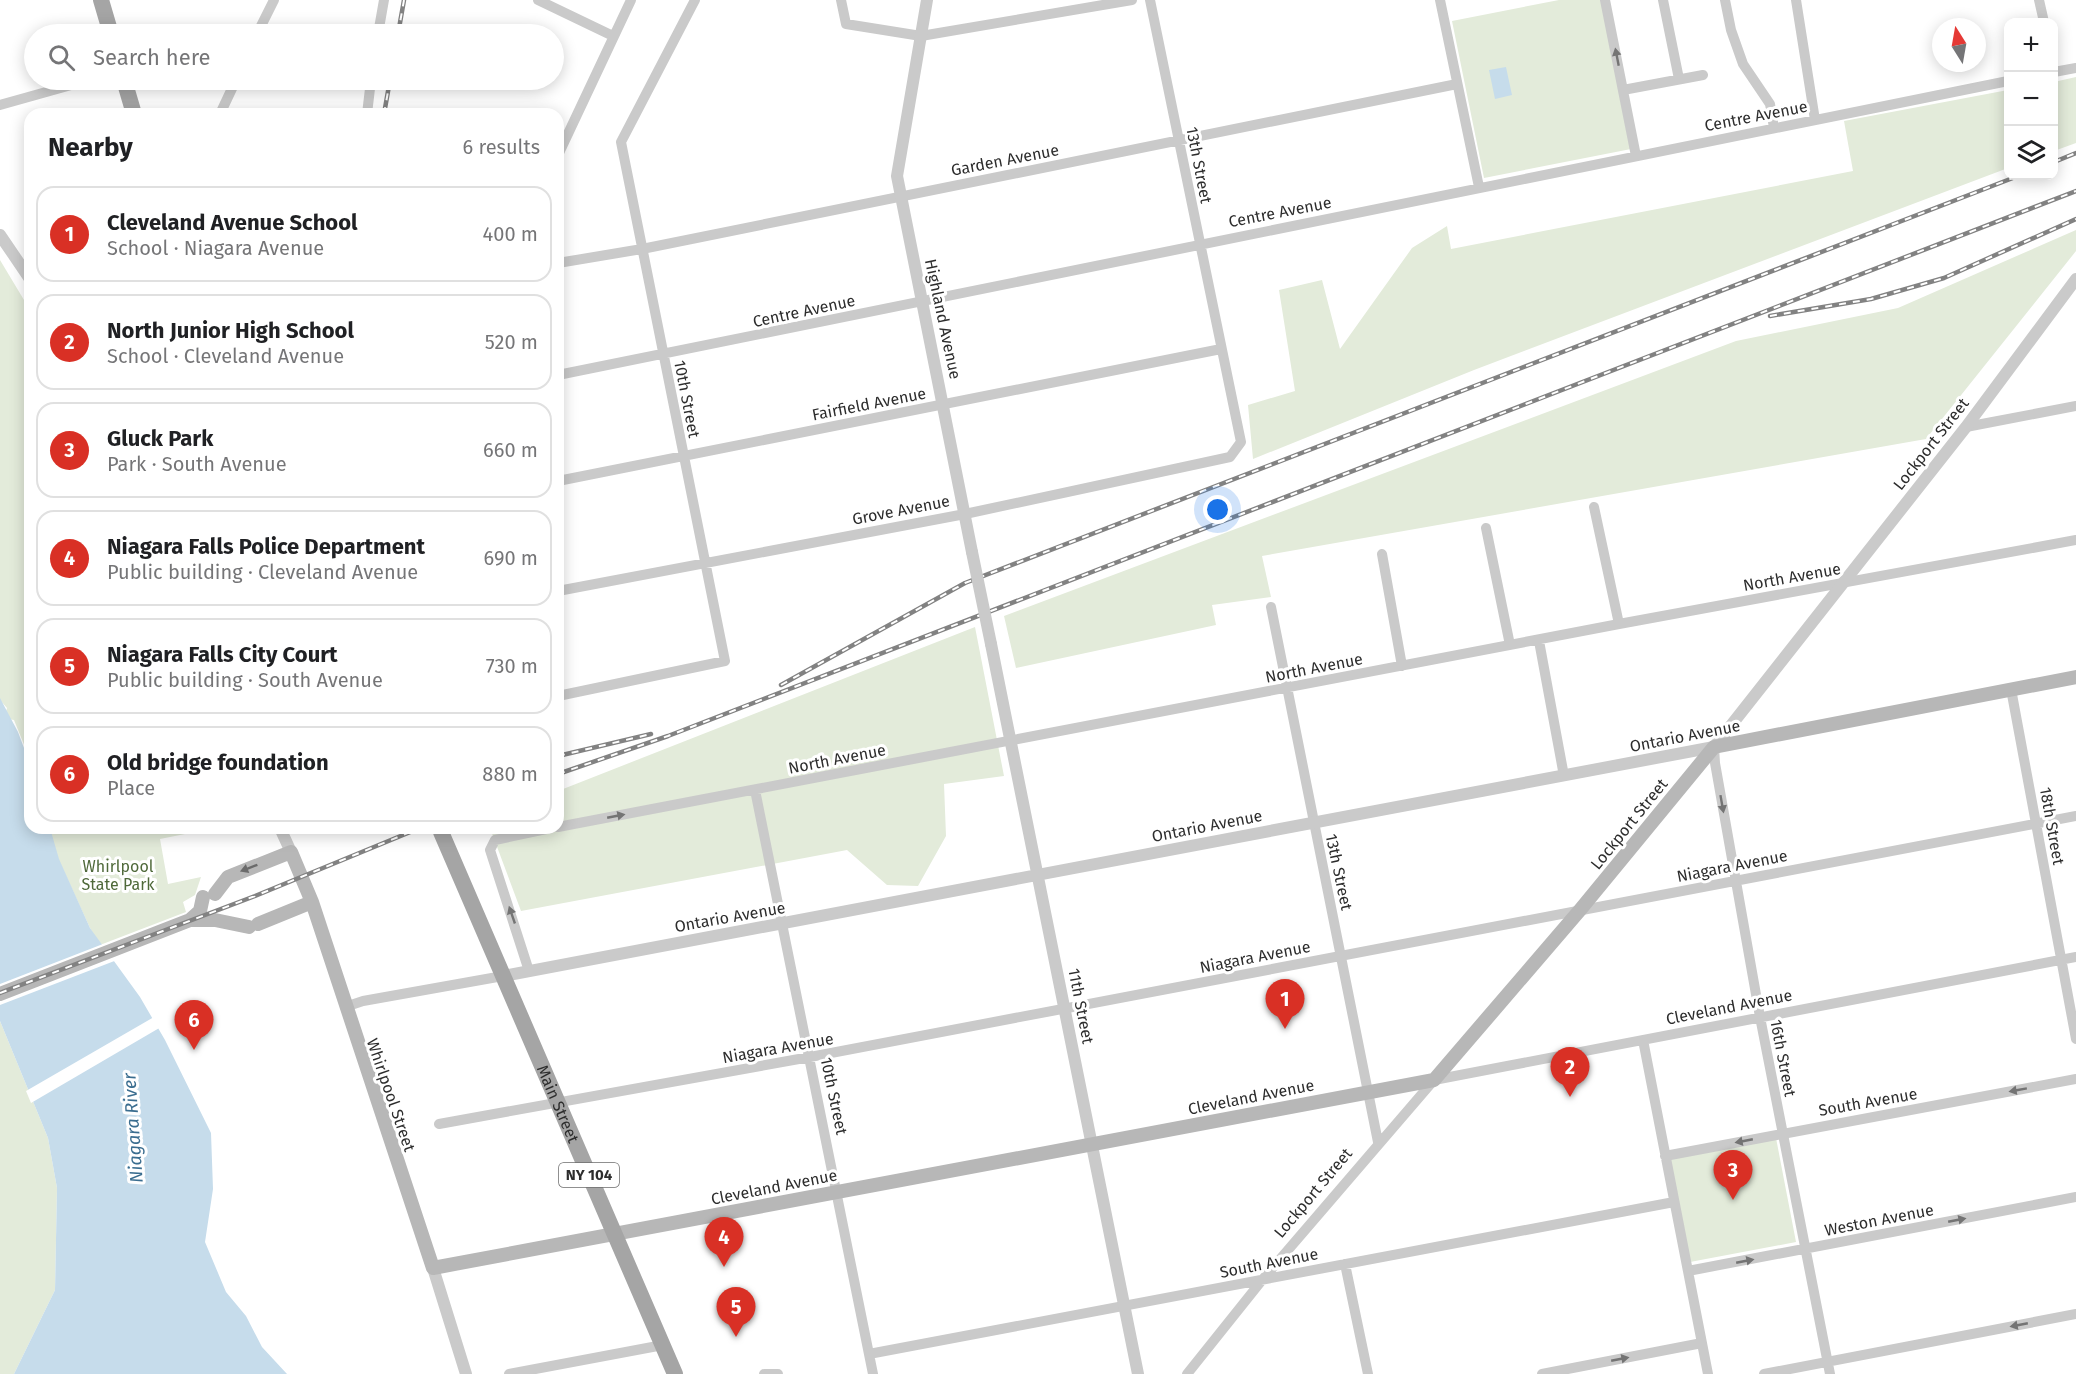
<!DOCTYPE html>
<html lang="en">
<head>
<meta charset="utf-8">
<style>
  body { margin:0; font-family:"Fira Sans",sans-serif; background:#f2f2f2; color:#202124 }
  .controls { position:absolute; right:18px; top:18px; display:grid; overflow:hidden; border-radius:12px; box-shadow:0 3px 15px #0003 }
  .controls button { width:54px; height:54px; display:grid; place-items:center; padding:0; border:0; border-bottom:2px solid #e0e0e0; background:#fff; color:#202124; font:30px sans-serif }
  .compass { position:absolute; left:1932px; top:18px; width:54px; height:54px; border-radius:50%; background:#fff; box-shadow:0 3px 15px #0003; rotate:349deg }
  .you { position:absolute; left:1218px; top:510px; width:21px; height:21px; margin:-15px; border:4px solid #fff; border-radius:50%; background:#1a73e8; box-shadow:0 0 0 9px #1a73e833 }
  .badge { display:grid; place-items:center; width:39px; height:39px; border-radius:50%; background:#d93025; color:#fff; font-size:20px; font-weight:700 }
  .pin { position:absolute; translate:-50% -50px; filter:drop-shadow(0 2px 3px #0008) }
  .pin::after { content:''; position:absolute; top:32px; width:21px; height:18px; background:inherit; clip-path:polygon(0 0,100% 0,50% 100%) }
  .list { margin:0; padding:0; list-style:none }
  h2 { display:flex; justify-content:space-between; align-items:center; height:78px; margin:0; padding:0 24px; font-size:26px }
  h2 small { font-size:20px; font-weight:400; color:#757577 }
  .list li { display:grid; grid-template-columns:39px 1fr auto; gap:18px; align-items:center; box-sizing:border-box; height:96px; margin:0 12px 12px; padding:0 12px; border:2px solid #e0e0e0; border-radius:18px }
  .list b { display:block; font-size:22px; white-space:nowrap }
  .list p { margin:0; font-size:20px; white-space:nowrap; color:#757577 }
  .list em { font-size:20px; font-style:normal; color:#757577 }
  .icon { flex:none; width:33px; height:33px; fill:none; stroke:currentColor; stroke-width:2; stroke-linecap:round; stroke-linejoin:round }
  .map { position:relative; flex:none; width:2076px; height:1374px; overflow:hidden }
  .search { position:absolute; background:#fff; box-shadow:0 3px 15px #0003; left:24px; top:24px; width:540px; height:66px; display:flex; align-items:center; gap:15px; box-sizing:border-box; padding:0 21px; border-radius:33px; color:#757577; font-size:22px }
  .panel { position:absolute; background:#fff; box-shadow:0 3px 15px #0003; left:24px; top:108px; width:540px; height:726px; border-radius:18px }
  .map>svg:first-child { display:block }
  .green { fill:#e3ebda }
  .water { fill:#c6dceb }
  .pier { fill:#fff }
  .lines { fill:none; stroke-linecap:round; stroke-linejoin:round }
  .minor { stroke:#cacaca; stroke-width:10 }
  .tertiary { stroke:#cacaca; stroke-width:12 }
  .secondary { stroke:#b7b7b7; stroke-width:14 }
  .primary { stroke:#a5a5a5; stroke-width:16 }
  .rail-casing { stroke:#828282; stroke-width:4.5 }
  .rail { stroke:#fff; stroke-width:2; stroke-dasharray:7; stroke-linecap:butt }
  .tertiary-bridge { stroke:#cacaca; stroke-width:12 }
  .oneway { fill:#747474 }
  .oneway2 { fill:#6b6b6b }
  .labels { text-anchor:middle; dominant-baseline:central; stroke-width:6; stroke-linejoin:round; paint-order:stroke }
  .shield { fill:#fff; stroke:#6c6c6c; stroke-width:1.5 }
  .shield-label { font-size:15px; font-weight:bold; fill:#2d2d2d }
  .street-label { font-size:16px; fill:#2d2d2d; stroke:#fff }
  .park-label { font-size:16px; fill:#4f693a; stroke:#fff }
  .water-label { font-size:18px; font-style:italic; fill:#3a6d8f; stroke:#fff }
</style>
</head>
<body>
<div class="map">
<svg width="2076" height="1374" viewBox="0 0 2076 1374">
  <rect width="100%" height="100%" fill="#fff"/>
  <!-- green -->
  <path class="green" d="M1559,0H1601L1631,149L1484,178L1452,21Z
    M2076,77V143L2054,151V82Z
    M2008,90V168L1474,370L1253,459L1248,405L1295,391L1279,290L1322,280L1340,349L1412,248L1447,226L1451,249L1853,171L1844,121Z
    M2076,230V251L1926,439L1262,556L1271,597L1212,605L1216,625L1016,668L1004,616L1736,341L1898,308Z
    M0,260L30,310V772L24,764L25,747L14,720L4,718L7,708L0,700Z
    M975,627L1004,776L944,784L946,836L918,886L887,885L847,850L521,911L490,828H558V791Z
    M44,828H215L160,839L168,884L201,877L195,895L183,902L186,912L100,945L90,928Z
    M0,1021L48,1138L57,1188L55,1290L14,1374H0Z
    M1776,1138L1796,1242L1690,1262L1670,1158Z"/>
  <!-- water -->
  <path class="water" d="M1506,67L1512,95L1495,99L1489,70Z
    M0,698L18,732L30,764V828H50L59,859L90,928L140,997L165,1040L211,1133L213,1189L205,1242L226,1292L246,1316L262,1347L287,1374H14L55,1290L57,1188L48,1138L0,1021Z"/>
  <!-- pier -->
  <path class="pier" d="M103,944L117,960L0,1005V984Z
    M154,1017L161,1027L31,1103L26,1091Z"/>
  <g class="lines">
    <!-- minor -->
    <path class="minor" d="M538,0L613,36
      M841,0L846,24L921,36L1132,0
      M1440,0L1479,187
      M1605,0L1636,156
      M1663,0L1679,79
      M1725,0L1731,30L1743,64L1770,104L1774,128
      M1796,0L1815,120
      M2039,0L2044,22
      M257,34L274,0
      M378,34L384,0
      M2054,72L2076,68
      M1623,90L1703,75
      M0,105L89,80
      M220,114L236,80
      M367,114L371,80
      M558,155L631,0
      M558,263L642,249L1457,84
      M558,375L2008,81
      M1966,427L2076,406
      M558,481L1221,349
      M1594,507L1619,624
      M1486,528L1510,645
      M1382,554L1402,666
      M558,591L965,514L1230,457L1241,442L1150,0
      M1271,607L1378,1142
      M1539,641L1564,776
      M2011,689L2076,1039
      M558,696L725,661L621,142L695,0
      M1714,747L1715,763L1760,1017L1830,1374
      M755,790L873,1374
      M558,827L1619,624L2076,540
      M529,971L490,850L495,840L551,828
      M345,1007L363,1001L503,976
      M1643,1040L1708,1374
      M439,1124L810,1057L2076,816
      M1665,1156L2076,1079
      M1345,1264L1368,1374
      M1688,1271L2076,1197
      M869,1354L1674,1202
      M509,1374L663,1345
      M764,1374H778
      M1187,1374L1263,1279L1434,1080L2076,957
      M1542,1374L1702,1343
      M1764,1374L2076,1314"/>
    <!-- tertiary -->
    <path class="tertiary" d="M927,0L897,176L972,552
      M0,235L30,279
      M991,644L1138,1374
      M280,828L291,852
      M503,976L1714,747L1966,427L2076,279
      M433,1268L466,1374"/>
    <!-- secondary -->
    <path class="secondary" d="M215,894L228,877L291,852L312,902L433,1268L1434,1080L1580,910L1714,747L2076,677
      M190,920L200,911L203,897
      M258,924L312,902
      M0,994L190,920H215L249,927"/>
    <!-- primary -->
    <g class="primary">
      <path d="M101,0L111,34"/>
      <path d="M124,80L134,114"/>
      <path id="s1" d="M441,832L675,1374"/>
    </g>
    <defs>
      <path id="rail" d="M398,34L404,0
        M384,114L390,80
        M2054,162L2076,153
        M1770,316L1871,299L1944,278L2076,219
        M781,685L965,583L2018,176
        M558,756L651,734
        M558,774L668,736L2076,191
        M0,993L255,896L420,828"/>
    </defs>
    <!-- rail casing -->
    <use href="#rail" class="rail-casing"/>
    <!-- rail -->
    <use href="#rail" class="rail"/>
    <!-- tertiary-bridge -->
    <path class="tertiary-bridge" d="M972,552L991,644"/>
  </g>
  <!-- one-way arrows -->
  <defs><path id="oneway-solid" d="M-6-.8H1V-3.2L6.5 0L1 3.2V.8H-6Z" transform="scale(1.5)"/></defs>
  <g class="oneway">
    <use href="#oneway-solid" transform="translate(1617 57) rotate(-101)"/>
    <use href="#oneway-solid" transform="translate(1722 804) rotate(80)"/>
    <use href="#oneway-solid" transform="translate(616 816) rotate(-11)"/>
    <use href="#oneway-solid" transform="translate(512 915) rotate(-109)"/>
    <use href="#oneway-solid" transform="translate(2018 1090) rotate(170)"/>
    <use href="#oneway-solid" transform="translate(1744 1141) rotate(169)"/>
    <use href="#oneway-solid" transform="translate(1957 1220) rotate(-11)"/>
    <use href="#oneway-solid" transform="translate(1745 1261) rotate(-11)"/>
    <use href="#oneway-solid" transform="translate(2019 1325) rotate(169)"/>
    <use href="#oneway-solid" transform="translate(1620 1359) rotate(-11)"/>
  </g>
  <use class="oneway2" href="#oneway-solid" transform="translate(249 868) rotate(159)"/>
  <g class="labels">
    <!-- shield labels -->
    <rect class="shield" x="559" y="1163" width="60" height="24" rx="4.5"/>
    <g class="shield-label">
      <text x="589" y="1175">NY 104</text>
    </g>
    <!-- street labels -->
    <g class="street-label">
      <text transform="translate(1756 116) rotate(-11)">Centre Avenue</text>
      <text transform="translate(1005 160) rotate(-11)">Garden Avenue</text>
      <text transform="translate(1199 165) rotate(79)">13th Street</text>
      <text transform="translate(1280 212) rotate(-11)">Centre Avenue</text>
      <text transform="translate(804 311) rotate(-12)">Centre Avenue</text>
      <text transform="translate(943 319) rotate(78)">Highland Avenue</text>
      <text transform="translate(687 399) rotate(79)">10th Street</text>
      <text transform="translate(869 404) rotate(-11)">Fairfield Avenue</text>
      <text transform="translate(1931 444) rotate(-52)">Lockport Street</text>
      <text transform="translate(901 510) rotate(-11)">Grove Avenue</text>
      <text transform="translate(1792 577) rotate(-10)">North Avenue</text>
      <text transform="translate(1314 668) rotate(-11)">North Avenue</text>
      <text transform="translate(1685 736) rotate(-11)">Ontario Avenue</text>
      <text transform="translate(837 759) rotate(-11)">North Avenue</text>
      <text transform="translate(1629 824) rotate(-51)">Lockport Street</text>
      <text transform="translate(1207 826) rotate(-11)">Ontario Avenue</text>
      <text transform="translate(2052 826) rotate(80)">18th Street</text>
      <text transform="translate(1732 866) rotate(-11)">Niagara Avenue</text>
      <text transform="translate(1339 872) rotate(78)">13th Street</text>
      <text transform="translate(730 917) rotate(-10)">Ontario Avenue</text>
      <text transform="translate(1255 957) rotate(-11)">Niagara Avenue</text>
      <text transform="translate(1081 1006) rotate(79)">11th Street</text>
      <text transform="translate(1729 1007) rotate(-11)">Cleveland Avenue</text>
      <text transform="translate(778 1048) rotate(-10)">Niagara Avenue</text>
      <text transform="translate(1783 1058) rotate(79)">16th Street</text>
      <text transform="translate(391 1095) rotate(71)">Whirlpool Street</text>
      <text transform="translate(834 1096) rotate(78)">10th Street</text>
      <text transform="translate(1251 1097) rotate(-11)">Cleveland Avenue</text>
      <text transform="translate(1868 1102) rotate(-10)">South Avenue</text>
      <text stroke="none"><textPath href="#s1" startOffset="296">Main Street</textPath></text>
      <text transform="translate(774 1187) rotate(-11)">Cleveland Avenue</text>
      <text transform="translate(1313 1193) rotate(-50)">Lockport Street</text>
      <text transform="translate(1879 1220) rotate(-11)">Weston Avenue</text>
      <text transform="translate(1269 1263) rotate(-11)">South Avenue</text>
    </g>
    <!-- park labels -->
    <g class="park-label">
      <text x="118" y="866">Whirlpool<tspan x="118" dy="18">State Park</tspan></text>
    </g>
    <!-- water labels -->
    <g class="water-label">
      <text transform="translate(133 1128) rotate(-94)">Niagara River</text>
    </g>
  </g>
</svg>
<div class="controls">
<button>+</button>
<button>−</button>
<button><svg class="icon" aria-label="layers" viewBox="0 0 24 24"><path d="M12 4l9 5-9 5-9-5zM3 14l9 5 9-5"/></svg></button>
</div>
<svg class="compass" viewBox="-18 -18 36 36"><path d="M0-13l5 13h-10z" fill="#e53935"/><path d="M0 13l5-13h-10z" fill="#757577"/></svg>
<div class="you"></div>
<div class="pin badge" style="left:1285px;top:1029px">1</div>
<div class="pin badge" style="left:1570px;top:1097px">2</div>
<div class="pin badge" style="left:1733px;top:1200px">3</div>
<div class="pin badge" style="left:724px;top:1267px">4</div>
<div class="pin badge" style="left:736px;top:1337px">5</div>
<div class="pin badge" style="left:194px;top:1050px">6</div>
<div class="search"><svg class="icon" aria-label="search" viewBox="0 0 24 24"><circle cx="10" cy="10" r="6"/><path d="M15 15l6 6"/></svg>Search here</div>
<section class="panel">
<h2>Nearby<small>6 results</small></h2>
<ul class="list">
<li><span class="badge">1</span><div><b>Cleveland Avenue School</b><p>School · Niagara Avenue</p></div><em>400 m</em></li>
<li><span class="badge">2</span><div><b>North Junior High School</b><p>School · Cleveland Avenue</p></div><em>520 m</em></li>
<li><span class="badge">3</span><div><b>Gluck Park</b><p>Park · South Avenue</p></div><em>660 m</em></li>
<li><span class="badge">4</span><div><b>Niagara Falls Police Department</b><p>Public building · Cleveland Avenue</p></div><em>690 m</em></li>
<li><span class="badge">5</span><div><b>Niagara Falls City Court</b><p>Public building · South Avenue</p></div><em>730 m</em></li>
<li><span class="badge">6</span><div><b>Old bridge foundation</b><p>Place</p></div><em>880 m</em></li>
</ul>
</section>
</div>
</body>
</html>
